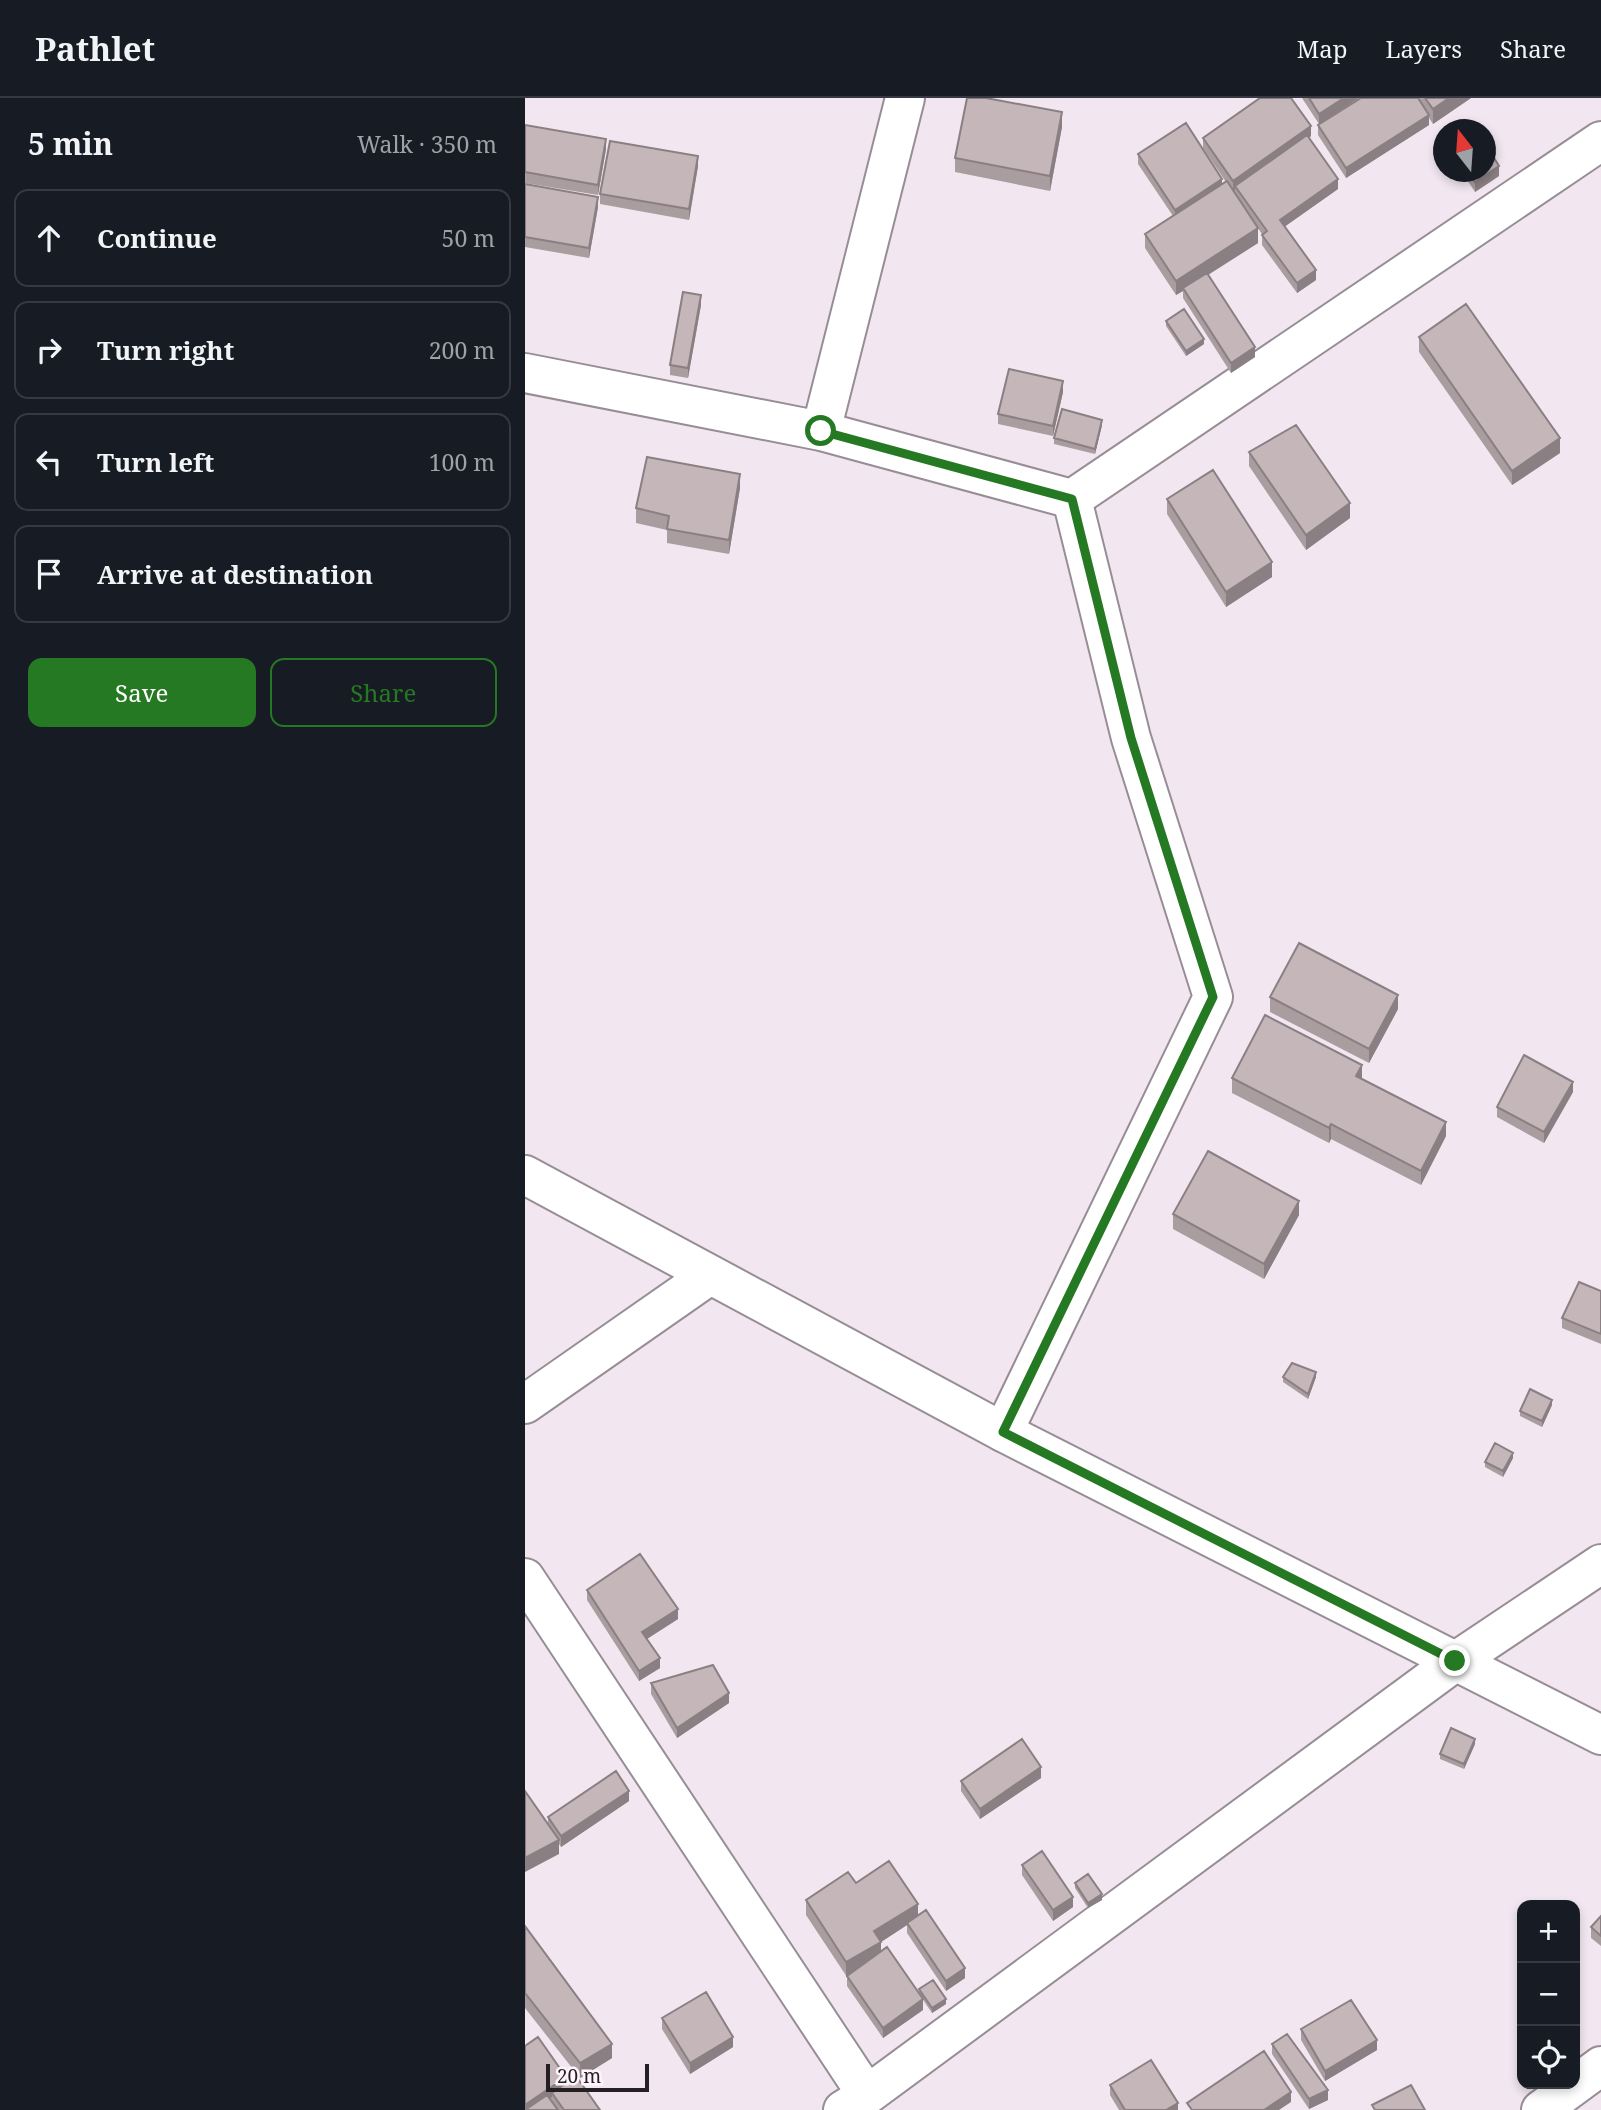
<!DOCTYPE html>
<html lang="en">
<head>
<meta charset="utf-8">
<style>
  body { margin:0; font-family:"Noto Serif",serif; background:#242831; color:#f1f3f6 }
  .controls { position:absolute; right:21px; bottom:21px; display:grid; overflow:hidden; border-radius:14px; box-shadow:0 4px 10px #0003 }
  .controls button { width:63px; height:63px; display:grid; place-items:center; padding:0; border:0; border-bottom:2px solid #363941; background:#171b24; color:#f1f3f6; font:35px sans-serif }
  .compass { position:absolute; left:908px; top:21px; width:63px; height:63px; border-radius:50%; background:#171b24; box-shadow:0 4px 10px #0003; rotate:343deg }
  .scale { position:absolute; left:21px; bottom:18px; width:103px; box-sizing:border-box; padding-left:7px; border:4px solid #231f22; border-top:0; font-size:19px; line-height:24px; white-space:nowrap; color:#231f22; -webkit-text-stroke:5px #fef5fc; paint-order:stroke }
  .stop { position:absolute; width:21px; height:21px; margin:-16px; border:5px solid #267923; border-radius:50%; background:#fff }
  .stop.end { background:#267923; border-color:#fff; box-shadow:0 2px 7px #0008 }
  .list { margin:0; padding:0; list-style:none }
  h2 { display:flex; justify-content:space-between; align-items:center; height:91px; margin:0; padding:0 28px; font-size:30px }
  h2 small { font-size:23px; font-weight:400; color:#9ea1a6 }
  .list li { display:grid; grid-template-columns:46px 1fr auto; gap:21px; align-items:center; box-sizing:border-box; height:98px; margin:0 14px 14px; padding:0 14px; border:2px solid #363941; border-radius:14px }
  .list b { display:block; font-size:26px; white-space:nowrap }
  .list em { font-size:23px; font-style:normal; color:#9ea1a6 }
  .actions { display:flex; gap:14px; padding:21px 28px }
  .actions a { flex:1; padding:16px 0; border:2px solid #267923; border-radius:14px; text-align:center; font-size:24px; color:#267923 }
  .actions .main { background:#267923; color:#fff }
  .icon { flex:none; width:38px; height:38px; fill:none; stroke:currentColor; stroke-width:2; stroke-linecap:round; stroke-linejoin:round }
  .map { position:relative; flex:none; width:1076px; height:2012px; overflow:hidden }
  header { display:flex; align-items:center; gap:42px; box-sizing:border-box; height:98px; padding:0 35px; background:#171b24; border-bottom:2px solid #363941 }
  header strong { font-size:33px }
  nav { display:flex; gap:38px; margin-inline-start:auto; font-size:24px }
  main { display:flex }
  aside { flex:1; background:#171b24 }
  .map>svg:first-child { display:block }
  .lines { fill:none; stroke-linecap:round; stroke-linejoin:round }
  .minor-casing { stroke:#978d95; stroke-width:42 }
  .major-casing { stroke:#978d95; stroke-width:42 }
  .minor { stroke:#fff; stroke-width:38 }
  .major { stroke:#fff; stroke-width:38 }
  .wall { fill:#a99d9f }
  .shaded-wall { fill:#8a7f82 }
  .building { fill:#c5b6b9; stroke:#8a7f82; stroke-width:2 }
  .route { stroke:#267923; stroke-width:9 }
</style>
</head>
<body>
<header>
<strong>Pathlet</strong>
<nav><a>Map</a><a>Layers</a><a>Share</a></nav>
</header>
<main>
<aside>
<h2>5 min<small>Walk · 350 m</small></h2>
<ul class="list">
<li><svg class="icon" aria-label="ahead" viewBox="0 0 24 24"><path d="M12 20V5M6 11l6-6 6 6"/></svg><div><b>Continue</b></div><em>50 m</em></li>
<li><svg class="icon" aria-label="right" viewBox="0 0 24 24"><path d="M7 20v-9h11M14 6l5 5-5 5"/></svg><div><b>Turn right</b></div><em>200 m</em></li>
<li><svg class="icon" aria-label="left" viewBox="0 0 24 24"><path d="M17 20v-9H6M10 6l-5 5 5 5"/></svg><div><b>Turn left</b></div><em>100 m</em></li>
<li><svg class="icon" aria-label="arrive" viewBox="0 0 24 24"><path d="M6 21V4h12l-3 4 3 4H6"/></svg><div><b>Arrive at destination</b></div></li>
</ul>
<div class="actions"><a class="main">Save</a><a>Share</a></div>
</aside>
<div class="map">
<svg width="1076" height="2012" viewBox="0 0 1076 2012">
  <rect width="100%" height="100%" fill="#f2e7f0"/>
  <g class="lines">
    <defs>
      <path id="minor" d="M0,275L296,333L547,401L1076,43
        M296,333L380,0
        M0,1306L185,1177
        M478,1334L688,899L606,640L547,401
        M0,1480L342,1997
        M318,2012L342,1997L931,1563L1076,1466
        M1016,2012L1076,1968"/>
      <path id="major" d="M0,1077L478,1334L1076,1637"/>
    </defs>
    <!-- minor casing -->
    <use href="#minor" class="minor-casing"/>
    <!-- major casing -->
    <use href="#major" class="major-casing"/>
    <!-- minor -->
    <use href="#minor" class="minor"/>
    <!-- major -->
    <use href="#major" class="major"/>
  </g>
  <!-- wall -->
  <path class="wall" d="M777,0H834L794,26Z
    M836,0H946L908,26L904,20V27L821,80L793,37V27Z
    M0,27L81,51L73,97L0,85Z
    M537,29L525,93L430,74V60Z
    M786,38L784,40L813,91L760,128L791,182L772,195L737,147V136L732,129L733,145L683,177L730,259L706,275L658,200V193L651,197L620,150V136L648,118L613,66V56L697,86L701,84L678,50V40Z
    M173,68L164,122L75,106V96Z
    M937,74H961L974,78L950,94Z
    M0,86L73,109L64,160L0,149Z
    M176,207L163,280L145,277V267Z
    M641,223L679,246L661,258L641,228Z
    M894,239L1035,355L987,387L894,254Z
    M538,294L528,338L473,326V316Z
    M577,327L570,356L529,346V340Z
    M724,354L825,420L781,452L724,368Z
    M215,390L204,456L142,445V432L111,425V410Z
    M642,401L747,479L701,509L642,416Z
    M745,899L873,911L844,965L745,914Z
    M707,980L837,981L921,1038L896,1087L806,1041L804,1045L707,995Z
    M1048,994L1019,1045L972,1019V1009Z
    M648,1116L774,1117L739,1181L648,1131Z
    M1076,1193V1246L1037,1230V1220Z
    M758,1279H791L783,1301L758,1284Z
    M1027,1307L1017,1329L995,1318V1313Z
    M988,1360L978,1379L960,1369V1364Z
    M62,1492L153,1521L122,1541L135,1570L114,1583L62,1502Z
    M126,1585L204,1605L152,1640L126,1596Z
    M950,1646L939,1671L915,1661V1656Z
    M516,1680L455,1721L436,1693V1683Z
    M104,1703L36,1749L34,1746V1756L23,1725V1719Z
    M497,1767L548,1809L528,1823L497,1777Z
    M331,1785L393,1818L440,1880L421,1893L382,1835V1827L356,1844V1854L398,1912L358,1940L322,1888V1879L281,1817V1802Z
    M550,1785L577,1802L563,1810L550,1790Z
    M1076,1818V1848L1066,1840V1829Z
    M0,1828L87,1960L55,1980L0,1910Z
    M394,1891L421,1906L407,1915L394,1896Z
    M137,1920L208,1949L165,1976L137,1931Z
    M776,1931L852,1952L800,1983L776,1942Z
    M747,1946L803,2002L784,2011L747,1956Z
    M41,1985L75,2012H0Z
    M585,1987L653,2012H594L585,1997Z"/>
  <!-- shaded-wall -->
  <path class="shaded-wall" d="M819,0H834L794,26V16Z
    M924,0H946L908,26V11Z
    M537,14V29L525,93V78Z
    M904,17V27L821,80V70Z
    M786,28V38L711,91L710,88V92L708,93V83Z
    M81,41V51L73,97V87Z
    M173,58V68L164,122V111Z
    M974,68V78L950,94V84Z
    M697,81V92L650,122V112Z
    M813,81V91L755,132V122Z
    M73,99V109L64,160V150Z
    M733,130V145L659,192L658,190V193L651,197V183Z
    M791,172V182L772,195V185Z
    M176,197V207L163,280V270Z
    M679,241V246L661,258V253Z
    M730,249V259L706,275V265Z
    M538,283V294L528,338V328Z
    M577,322V327L570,356V351Z
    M1035,340V355L987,387V373Z
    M215,376V390L204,456V442Z
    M825,405V420L781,452V437Z
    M747,464V479L701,509V494Z
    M873,897V911L844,965V951Z
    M837,967V982L831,978Z
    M1048,984V994L1019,1045V1034Z
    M921,1024V1038L896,1087V1073Z
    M806,1026V1041L804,1045V1030Z
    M774,1103V1117L739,1181V1166Z
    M791,1274V1279L783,1301V1296Z
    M1027,1302V1307L1017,1329V1323Z
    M988,1355V1360L978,1379V1373Z
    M153,1511V1521L117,1544V1534Z
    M135,1560V1570L114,1583V1573Z
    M204,1595V1605L152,1640V1630Z
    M950,1641V1646L939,1671V1666Z
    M516,1669V1680L455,1721V1711Z
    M104,1693V1703L36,1749V1738Z
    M34,1742V1756L0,1774V1760Z
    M577,1796V1802L563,1810V1805Z
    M548,1799V1809L528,1823V1812Z
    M393,1806V1821L382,1825V1827L356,1844V1858L321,1879V1864L349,1833Z
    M440,1870V1880L421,1893V1883Z
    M398,1901V1912L358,1940V1930Z
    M421,1901V1906L407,1915V1910Z
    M208,1939V1949L165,1976V1965Z
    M852,1942V1952L800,1983V1973Z
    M87,1946V1960L55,1980V1965Z
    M41,1979V1989L27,1995V1999L8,2012H0V2007Z
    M803,1992V2002L784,2011V2001Z
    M766,1994V2004L754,2012H739Z
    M653,2005V2012H641Z"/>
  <!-- building -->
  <path class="building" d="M442,0H461L537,14L525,78L430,60Z
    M735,0H766L786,28L708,83L678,40Z
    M784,0H819L794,16Z
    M836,0H893L904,17L821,70L793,27Z
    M900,0H924L908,11Z
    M945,23L950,32H931Z
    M661,25L697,81L650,112L613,56Z
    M0,27L81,41L73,87L0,74Z
    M782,37L813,81L755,122L791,172L772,185L737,137L742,133L710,88Z
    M85,43L173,58L164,111L75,96Z
    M961,47L974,68L950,84L944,74H961Z
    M702,83L733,130L651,183L620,136Z
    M0,86L73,99L64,150L0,139Z
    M682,175L730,249L706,265L658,190Z
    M158,194L176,197L163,270L145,267Z
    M941,206L1035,340L987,373L894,239Z
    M659,211L679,241L661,253L641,223Z
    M484,271L538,283L528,328L473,316Z
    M537,311L577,322L570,351L529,340Z
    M771,327L825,405L781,437L724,354Z
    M122,359L215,376L204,442L142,431L144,418L111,410Z
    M688,372L747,464L701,494L642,401Z
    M774,845L873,897L844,951L745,899Z
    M740,917L837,967L831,978L921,1024L896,1073L806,1026L804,1030L707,980Z
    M999,957L1048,984L1019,1034L972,1009Z
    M683,1053L774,1103L739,1166L648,1116Z
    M1054,1184L1076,1193V1236L1037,1220Z
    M767,1265L791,1274L783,1296L758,1279Z
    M1005,1291L1027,1302L1017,1323L995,1313Z
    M970,1345L988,1355L978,1373L960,1364Z
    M115,1456L153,1511L117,1534L135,1560L114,1573L62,1492Z
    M188,1567L204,1595L152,1630L126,1585Z
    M926,1630L950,1641L939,1666L915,1656Z
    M497,1641L516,1669L455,1711L436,1683Z
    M91,1673L104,1693L36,1738L23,1719Z
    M0,1693L34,1742L0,1760Z
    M517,1753L548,1799L528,1812L497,1767Z
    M364,1763L393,1806L349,1833L356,1844L321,1864L281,1802L323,1774L331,1785Z
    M563,1776L577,1796L563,1805L550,1785Z
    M401,1812L440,1870L421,1883L382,1825Z
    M1076,1818V1838L1066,1829Z
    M0,1828L87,1946L55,1965L0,1895Z
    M362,1849L398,1901L358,1930L322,1878Z
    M408,1882L421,1901L407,1910L394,1891Z
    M181,1894L208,1939L165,1965L137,1920Z
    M826,1902L852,1942L800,1973L776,1931Z
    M762,1936L803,1992L784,2001L747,1946Z
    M13,1939L41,1979L0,2007V1948Z
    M739,1953L766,1994L739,2012H667L662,2005Z
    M626,1962L653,2005L641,2012H600L585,1987Z
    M51,1978L75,2012H39L27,1995Z
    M886,1987L900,2012H850L847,2007Z
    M22,1997L33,2012H0Z"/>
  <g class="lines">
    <!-- route -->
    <path class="route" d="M296,333L547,401L606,640L688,899L478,1334L930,1563"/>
  </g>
</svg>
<div class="controls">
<button>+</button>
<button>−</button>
<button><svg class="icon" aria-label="locate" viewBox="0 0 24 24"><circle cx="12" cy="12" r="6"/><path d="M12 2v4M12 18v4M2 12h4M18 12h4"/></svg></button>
</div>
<svg class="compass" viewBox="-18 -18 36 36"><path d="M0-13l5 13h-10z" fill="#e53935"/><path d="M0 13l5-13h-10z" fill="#9ea1a6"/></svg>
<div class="scale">20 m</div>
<div class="stop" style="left:296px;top:333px"></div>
<div class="stop end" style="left:930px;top:1563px"></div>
</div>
</main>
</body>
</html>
